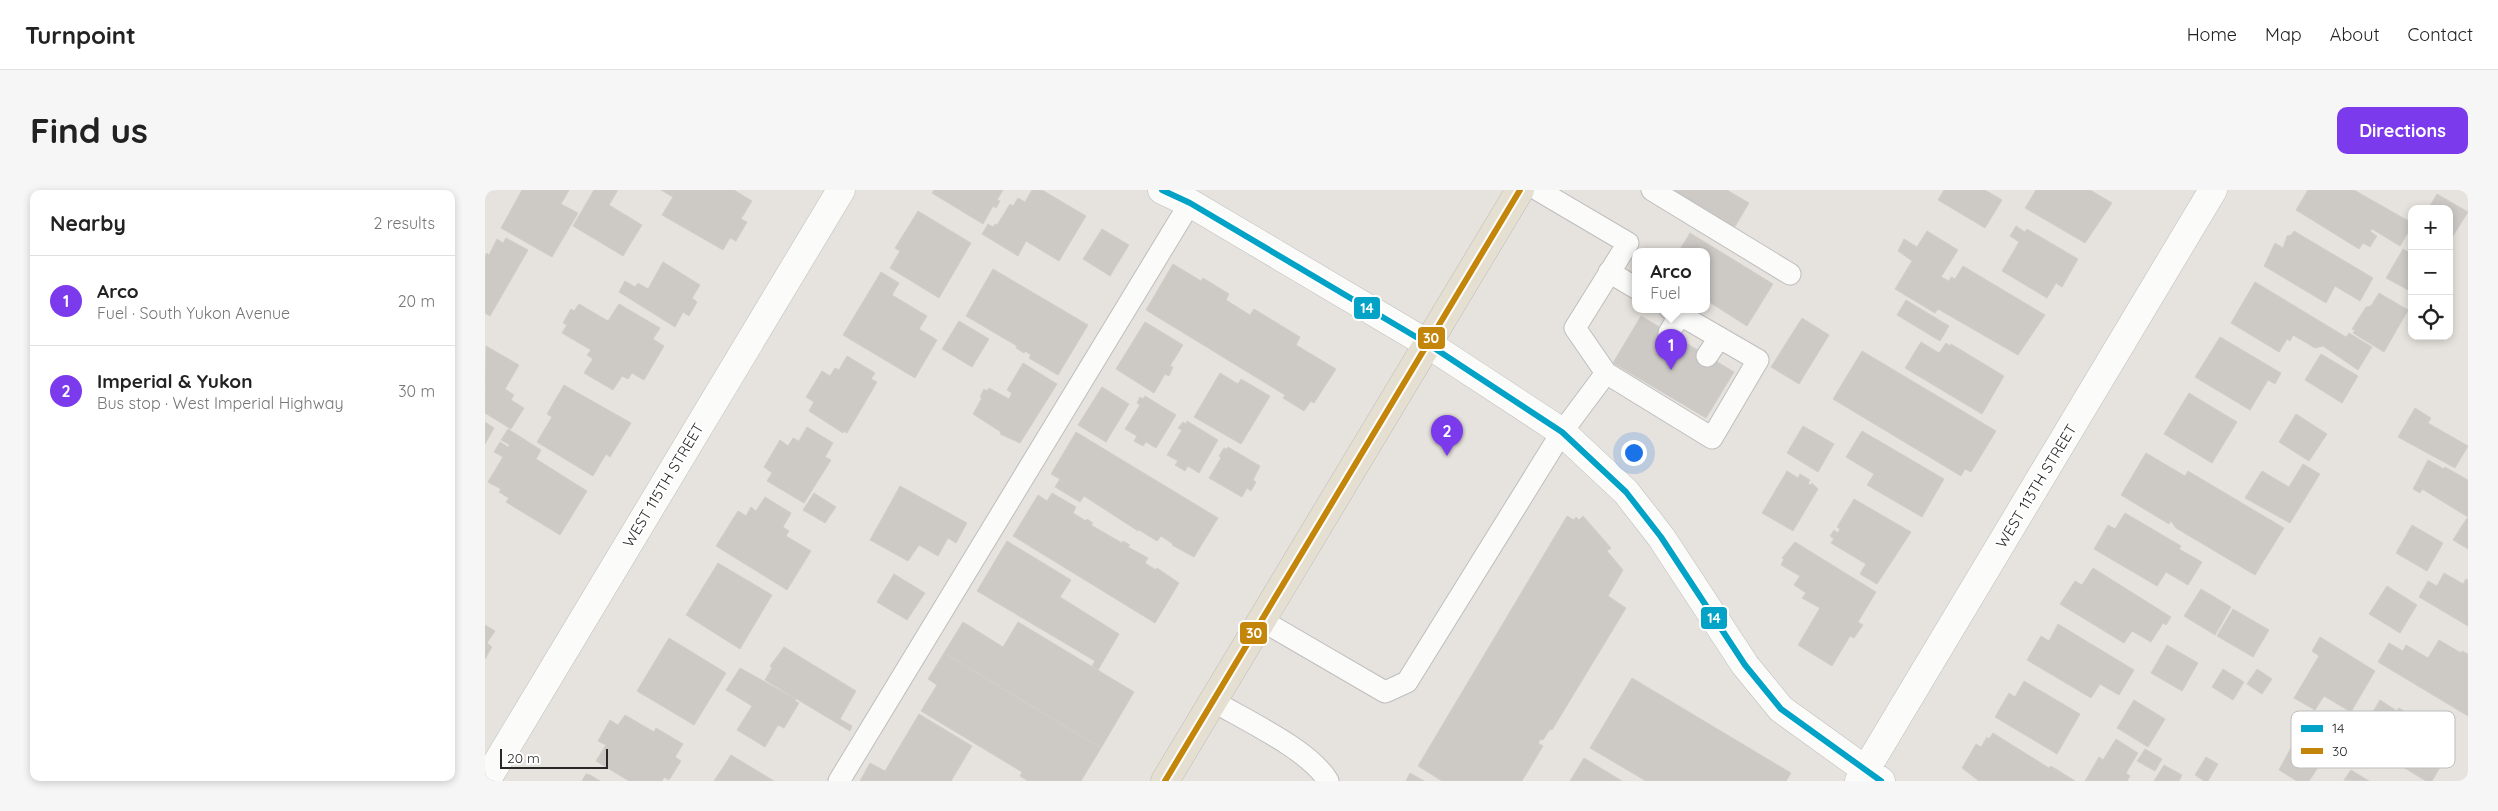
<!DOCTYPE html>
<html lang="en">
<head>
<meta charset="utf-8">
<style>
  body { margin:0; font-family:Quicksand,sans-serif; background:#f6f6f6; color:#222 }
  .controls { position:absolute; right:15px; top:15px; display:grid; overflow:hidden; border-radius:10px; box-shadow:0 2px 8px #0003 }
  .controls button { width:45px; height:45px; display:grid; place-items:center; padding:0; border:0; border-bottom:1px solid #e0e0e0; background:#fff; color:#222; font:25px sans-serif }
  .scale { position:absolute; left:15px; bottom:12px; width:108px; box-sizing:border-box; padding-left:5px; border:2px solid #282828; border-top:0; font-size:14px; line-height:18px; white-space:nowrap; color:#282828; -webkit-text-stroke:4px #fff; paint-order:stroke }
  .you { position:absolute; left:1148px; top:262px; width:18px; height:18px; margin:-12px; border:4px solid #fff; border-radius:50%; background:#1a73e8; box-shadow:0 0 0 8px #1a73e833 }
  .badge { display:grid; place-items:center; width:32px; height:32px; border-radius:50%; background:#7c3aed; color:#fff; font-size:16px; font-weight:700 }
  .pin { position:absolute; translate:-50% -41px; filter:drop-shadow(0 1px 2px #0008) }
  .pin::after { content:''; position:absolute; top:26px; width:18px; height:15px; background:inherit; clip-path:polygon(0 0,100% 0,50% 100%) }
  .popup { position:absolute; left:1147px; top:58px; width:78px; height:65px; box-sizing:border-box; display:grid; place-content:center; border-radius:10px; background:#fff; filter:drop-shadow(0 1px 4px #0005); font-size:16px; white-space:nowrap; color:#767676 }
  .popup b { font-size:19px; color:#222 }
  .popup::after { content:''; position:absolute; left:50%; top:100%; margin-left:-10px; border:10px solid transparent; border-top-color:#fff }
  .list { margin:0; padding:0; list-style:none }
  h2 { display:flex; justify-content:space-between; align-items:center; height:65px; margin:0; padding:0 20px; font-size:21px }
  h2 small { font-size:16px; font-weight:400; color:#767676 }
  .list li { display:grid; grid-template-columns:32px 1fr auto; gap:15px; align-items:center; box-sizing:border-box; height:90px; padding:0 20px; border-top:1px solid #e0e0e0 }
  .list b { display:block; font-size:19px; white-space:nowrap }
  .list p { margin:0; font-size:16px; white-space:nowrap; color:#767676 }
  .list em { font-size:16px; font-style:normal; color:#767676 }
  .icon { flex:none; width:28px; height:28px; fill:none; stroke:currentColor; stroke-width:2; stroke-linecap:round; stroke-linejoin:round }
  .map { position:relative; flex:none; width:1983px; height:591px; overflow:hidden; border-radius:10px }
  header { display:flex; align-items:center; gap:30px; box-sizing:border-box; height:70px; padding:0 25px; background:#fff; border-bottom:1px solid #e0e0e0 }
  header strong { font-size:24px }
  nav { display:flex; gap:28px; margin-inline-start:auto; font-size:18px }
  .intro { display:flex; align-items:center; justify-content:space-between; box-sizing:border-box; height:120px; padding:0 30px }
  h1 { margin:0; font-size:35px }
  .button { padding:12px 22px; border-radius:10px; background:#7c3aed; color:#fff; font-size:18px; font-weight:700 }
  main { display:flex; gap:30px; padding:0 30px }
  aside { flex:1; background:#fff; border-radius:10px; box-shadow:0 2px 8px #0003 }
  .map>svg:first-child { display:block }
  .building { fill:#cdcac6; stroke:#d1cec9 }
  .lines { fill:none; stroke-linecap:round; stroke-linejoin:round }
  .service-casing { stroke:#bfbebf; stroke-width:23 }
  .minor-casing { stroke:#bfbebf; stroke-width:29 }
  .primary-casing { stroke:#bfbdbc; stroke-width:29 }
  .service { stroke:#fbfbfa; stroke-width:21 }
  .minor { stroke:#fbfbfa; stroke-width:28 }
  .primary { stroke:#e5dfd2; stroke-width:28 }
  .bus-1-casing { stroke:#fff; stroke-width:10 }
  .bus-2-casing { stroke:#fff; stroke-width:10 }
  .bus-1 { stroke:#02a3c6; stroke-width:6 }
  .bus-2 { stroke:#c3860a; stroke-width:6 }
  .labels { text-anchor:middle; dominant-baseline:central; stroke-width:4; stroke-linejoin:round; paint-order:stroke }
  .street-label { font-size:15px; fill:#282828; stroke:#fff }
  .key { fill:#fff; stroke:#bebebe; stroke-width:1 }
  .key-label { font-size:14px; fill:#282828 }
  .line-badge { stroke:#fff; stroke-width:2 }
  .badge-label { font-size:14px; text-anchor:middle; font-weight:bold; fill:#fff }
</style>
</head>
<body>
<header>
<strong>Turnpoint</strong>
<nav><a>Home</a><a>Map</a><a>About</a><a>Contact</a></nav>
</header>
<div class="intro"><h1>Find us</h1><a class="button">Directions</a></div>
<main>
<aside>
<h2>Nearby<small>2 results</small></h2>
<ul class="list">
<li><span class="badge">1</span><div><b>Arco</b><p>Fuel · South Yukon Avenue</p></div><em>20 m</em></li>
<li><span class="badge">2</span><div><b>Imperial &amp; Yukon</b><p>Bus stop · West Imperial Highway</p></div><em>30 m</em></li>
</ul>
</aside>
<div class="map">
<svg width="1983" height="591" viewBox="0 0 1983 591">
  <rect width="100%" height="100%" fill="#e6e2dd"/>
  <!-- building -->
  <path class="building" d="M37,0H84L76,14L93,23L67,67L16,38Z
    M109,0H133L124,15L157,35L138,66L88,36Z
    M176,0H249L267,11L256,29L262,32L251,51L245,48L238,60L177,25L188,7Z
    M449,0H518L512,10L515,11L511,18L508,16L498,34L447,3Z
    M547,0H557L601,26L574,71L541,51L533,66L497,44L503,34L508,37L510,34L512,35L525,14L528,16L533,8L540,12Z
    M1182,0H1242L1264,13L1248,40Z
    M1459,0H1500L1517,10L1500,38L1453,10Z
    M1551,0H1605L1627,13L1600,53L1540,18Z
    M1823,0H1869L1927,33V36L1915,56L1887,39L1885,41L1892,46L1885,57L1878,53L1874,59L1811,20Z
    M1952,4L1983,22L1966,49L1964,19H1943Z
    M433,21L486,53L454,108L405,78L415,61L410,58Z
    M1531,36L1540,42L1542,39L1593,69L1577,97L1571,93L1562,108L1517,81L1534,52L1525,46Z
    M617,39L644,55L625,86L598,69Z
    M1442,41L1473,60L1456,87L1464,91L1466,87L1470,89L1478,76L1560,125L1533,165L1453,119L1450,123L1410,99L1427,71L1413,61L1419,49L1432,57Z
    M1809,41L1888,88L1875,111L1850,96L1841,113L1779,76L1790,53L1798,58L1802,46L1806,45Z
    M1205,43L1288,94L1262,136L1221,110V61H1194Z
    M21,48L43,60L5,126L0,123V66L2,63L4,65L12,49L18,53Z
    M1918,59L1927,64V102L1901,88Z
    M178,72L215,95L207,108L212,112L204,126L198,122L190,137L134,102L140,91L150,97L153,93L163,99Z
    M688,74L716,91L718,88L744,104L741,110L765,125L769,119L815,147L811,155L851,179L829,213L826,211L819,221L798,208L800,205L661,120Z
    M508,79L603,135L573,185L544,168L546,165L540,161L539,163L531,158L532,156L481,126Z
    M396,82L414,93L407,105L442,126L434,139L452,150L430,188L358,145Z
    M1770,92L1861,147L1864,143L1887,157L1873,180L1838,156L1830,158L1808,145L1805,151L1802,149L1794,162L1746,133Z
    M1894,103L1923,120L1899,162L1868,143L1870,140L1867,139L1881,117L1886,116Z
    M1421,110L1464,136L1455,151L1412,125Z
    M94,114L123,131L134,114L175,138L168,149L179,156L159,190L147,183L143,189L137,186L128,200L99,183L108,169L102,165L106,160L77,143L82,135L78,133L86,119L89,121Z
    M1156,126L1249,182L1221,228L1128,173Z
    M1317,128L1344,145L1314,194L1286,177Z
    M474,131L504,149L487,177L457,159Z
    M660,132L698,155L685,176L688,177L684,186L680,184L669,203L631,179Z
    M1735,147L1796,183L1790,194L1783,190L1765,220L1710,187Z
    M1436,152L1454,163L1461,153L1465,156L1466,154L1519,186L1497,224L1420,178Z
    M1,156L34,175L20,199L29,205L26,210L39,218L26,239L0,223Z
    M1377,161L1511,241L1486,282L1480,279L1476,286L1348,209Z
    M1836,164L1873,186L1857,213L1820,190Z
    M362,166L390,183L386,189L392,192L362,243L359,241L358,243L324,221L329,212L321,207L337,181L345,186L350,178L354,180Z
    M538,173L572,194L535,253L515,244L516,242L488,224L497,208L495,207L499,199L502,201L504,198L524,209L527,203L522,200Z
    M735,183L753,194L756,189L785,206L756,254L709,227Z
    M79,195L146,233L125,267L121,264L108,286L52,252L67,227L62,224Z
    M617,197L644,214L621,252L593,235Z
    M1704,203L1752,232L1727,273L1679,244Z
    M660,206L691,225L671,258L661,252L658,256L649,251L652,246L640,239L655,215L652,213L655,207L658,209Z
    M1930,218L1946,228L1943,233L1983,256L1970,278L1913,247Z
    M1811,224L1842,244L1824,271L1794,252Z
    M702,231L733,250L714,283L703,276L700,281L690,275L693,271L682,265L697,240L693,238L698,232L701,234Z
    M0,232L9,238L0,254Z
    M1318,236L1349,254L1333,282L1302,263Z
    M322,237L348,253L340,267L346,270L319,313L282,291L287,283L279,277L295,250L303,256L308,248L314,251Z
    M23,239L56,260L51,269L102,301L75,345L21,312L24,308L14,302L16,299L3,292L18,267L9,262L15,252L23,257L25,255L16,250Z
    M1377,241L1459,289L1437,327L1382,295L1389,284L1361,267Z
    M591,242L733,328L709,367L687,355L688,354L676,346L672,351L654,340L653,341L599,306L595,312L570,297L575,289L566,284Z
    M743,257L775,276L768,290L771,292L766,301L762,298L757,307L724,288L736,268L734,266L739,258L742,259Z
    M1661,263L1700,286L1703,281L1799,338L1770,385L1691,338L1686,331L1684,334L1636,305Z
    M1943,270L1959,279L1960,277L1983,290V327L1937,299L1935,303L1928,299Z
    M1818,274L1835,284L1805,333L1760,308L1777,281L1804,297Z
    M1302,281L1313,288L1315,284L1325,290L1323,294L1326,295L1327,293L1333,299L1308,341L1277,323Z
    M415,296L482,333L471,353L463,348L453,366L434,355L423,371L385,350Z
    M329,303L351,317L340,333L318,320Z
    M567,303L591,317L588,323L601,331L602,329L608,333L606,335L637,353L638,351L645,355L643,357L663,368L660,373L671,380L672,378L694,393L670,433L528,346L553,305L562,311Z
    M280,307L306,323L298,337L304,341L301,346L326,361L302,400L231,356L253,321L261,326L266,317L271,321Z
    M1369,309L1426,342L1392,394L1375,384L1381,374L1346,353L1349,349L1345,346L1349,340L1353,343L1355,339L1352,337Z
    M1640,323L1696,356L1694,359L1717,372L1703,395L1681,382L1672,396L1609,359L1623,335L1630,339Z
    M1082,326L1089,330L1091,327L1094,330L1098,326L1126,358L1122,361L1138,380L1123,406L1141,418L1067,540L1065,539L1058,550L1056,549L1053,553L1058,556L1037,591H957L933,576Z
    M1982,328L1983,329V359L1968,350Z
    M1927,335L1958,353L1942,381L1911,363Z
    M522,351L586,390L575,407L634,444L613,480L607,476L610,471L492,401Z
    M1310,352L1391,402L1373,432L1378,435L1369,448L1365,446L1347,476L1313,455L1335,418L1317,408L1321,403L1309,395L1315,386L1296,375L1299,369L1297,368Z
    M233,373L287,405L255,459L201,425Z
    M1608,378L1686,427L1681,435L1678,433L1666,452L1647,441L1639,453L1575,414L1590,391L1597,395Z
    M1959,383L1978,394L1981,389L1983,390V436L1934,407L1943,391L1952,396Z
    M409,384L440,403L422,430L392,412Z
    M1902,396L1932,415L1915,443L1884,424Z
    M1716,399L1746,417L1730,445L1699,426Z
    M1748,419L1784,440L1768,467L1732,446Z
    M478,432L518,457L533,432L649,502L616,558L459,463Z
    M1573,434L1649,480L1634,505L1615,494L1606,508L1542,470L1556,446L1564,451Z
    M0,435L10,441L2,453L7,457L0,469Z
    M1835,447L1890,481L1866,522L1839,506L1830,520L1809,508L1834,466L1827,461Z
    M184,448L241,483L209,535L152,501Z
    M1954,450L1976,463L1977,461L1983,464V526L1893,472L1904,453L1918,461L1921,455L1943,468Z
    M1682,455L1713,473L1697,501L1666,483Z
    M299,457L371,501L355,529L367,536L365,541L280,490L287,478L285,476Z
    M459,463L616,558L596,591H543L535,586L537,582L436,521L452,495L443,489Z
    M255,478L311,509L310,511L314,513L299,538L293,535L280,557L252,540L267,516L241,500Z
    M1738,479L1759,492L1748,510L1727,497Z
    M1772,479L1787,489L1777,504L1762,494Z
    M1147,488L1306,583L1301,591H1161L1105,558Z
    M1539,491L1595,524L1572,564L1510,527L1524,503L1530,507Z
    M1649,510L1680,529L1663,557L1632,538Z
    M1895,510L1912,521L1914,518L1954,542L1948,551L1954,554L1951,560L1961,567L1947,591H1941L1872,549Z
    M434,524L487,556L466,591H375L385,573L400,581Z
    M140,525L169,542L171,538L198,554L190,567L196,571L184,590L179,587L177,591H144L111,571L121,555L113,551L125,530L133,535Z
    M1821,530L1852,549L1824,591H1812L1794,580Z
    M1508,543L1564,578L1566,576L1590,591H1494L1477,578L1491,554L1496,557L1502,547L1504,549Z
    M1631,549L1653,563L1641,583L1645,586L1642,591H1600L1614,567L1618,570Z
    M1660,559L1677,569L1670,581L1652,571Z
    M246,565L289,591H229Z
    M1721,567L1733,574L1723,591H1719L1710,585Z
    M1099,568L1137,591H1085Z
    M1679,575L1697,585L1694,591H1669Z
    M1866,580L1884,591L1859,590Z
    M925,583L939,591H921Z
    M101,584L105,585L115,591H97Z"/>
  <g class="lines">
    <defs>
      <path id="service" d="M1167,0L1305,84
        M1124,82L1151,98
        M1184,143L1195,124
        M1222,166L1234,148
        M1121,183L1227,248L1273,170L1185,119
        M776,430L900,502L922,492L1077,242L1121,183L1090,138L1143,53L1053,0
        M728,511C760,530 825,560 843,591
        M354,591L705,13"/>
      <path id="minor" d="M677,0L705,13L943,154L1077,242L1141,302L1176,347L1260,475L1296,519L1396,591
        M1,591L356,0
        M1374,591L1728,0"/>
      <path id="primary" d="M680,591L1035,0"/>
    </defs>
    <!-- service casing -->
    <use href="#service" class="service-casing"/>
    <!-- minor casing -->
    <use href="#minor" class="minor-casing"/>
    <!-- primary casing -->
    <use href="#primary" class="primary-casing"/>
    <!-- service -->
    <use href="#service" class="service"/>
    <!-- minor -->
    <use href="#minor" class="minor"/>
    <!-- primary -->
    <use href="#primary" class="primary"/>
    <defs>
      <path id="bus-1" d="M677,0L705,13L943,154L1077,242L1141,302L1176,347L1260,475L1296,519L1396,591"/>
      <path id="bus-2" d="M680,591L1035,0"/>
    </defs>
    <!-- bus-1 casing -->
    <use href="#bus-1" class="bus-1-casing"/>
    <!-- bus-2 casing -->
    <use href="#bus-2" class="bus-2-casing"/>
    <!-- bus-1 -->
    <use href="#bus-1" class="bus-1"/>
    <!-- bus-2 -->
    <use href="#bus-2" class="bus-2"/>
  </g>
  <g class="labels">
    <!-- street labels -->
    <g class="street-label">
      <text transform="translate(178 295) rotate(-59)">WEST 115TH STREET</text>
      <text transform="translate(1551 296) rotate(-59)">WEST 113TH STREET</text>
    </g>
  </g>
  <!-- legend -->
  <rect x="1806" y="521" width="164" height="57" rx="8" class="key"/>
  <rect x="1816" y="535" width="22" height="7" fill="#02a3c6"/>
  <rect x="1816" y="558" width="22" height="6" fill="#c3860a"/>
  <g class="key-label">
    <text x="1847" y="543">14</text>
    <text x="1847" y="566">30</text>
  </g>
  <g class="line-badge">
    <rect x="868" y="106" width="28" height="24" rx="5" fill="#02a3c6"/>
    <rect x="932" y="136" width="29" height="24" rx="5" fill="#c3860a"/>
    <rect x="1215" y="416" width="28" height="24" rx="5" fill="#02a3c6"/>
    <rect x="754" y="431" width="29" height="24" rx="5" fill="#c3860a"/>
  </g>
  <g class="badge-label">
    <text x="882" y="123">14</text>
    <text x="946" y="153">30</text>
    <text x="1229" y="433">14</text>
    <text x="769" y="448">30</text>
  </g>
</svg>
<div class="controls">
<button>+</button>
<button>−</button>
<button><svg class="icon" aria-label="locate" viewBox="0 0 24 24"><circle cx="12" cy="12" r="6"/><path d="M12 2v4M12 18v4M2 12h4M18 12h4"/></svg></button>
</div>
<div class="scale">20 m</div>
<div class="you"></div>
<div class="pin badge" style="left:1186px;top:180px">1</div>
<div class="popup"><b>Arco</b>Fuel</div>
<div class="pin badge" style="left:962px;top:266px">2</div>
</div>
</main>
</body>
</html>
